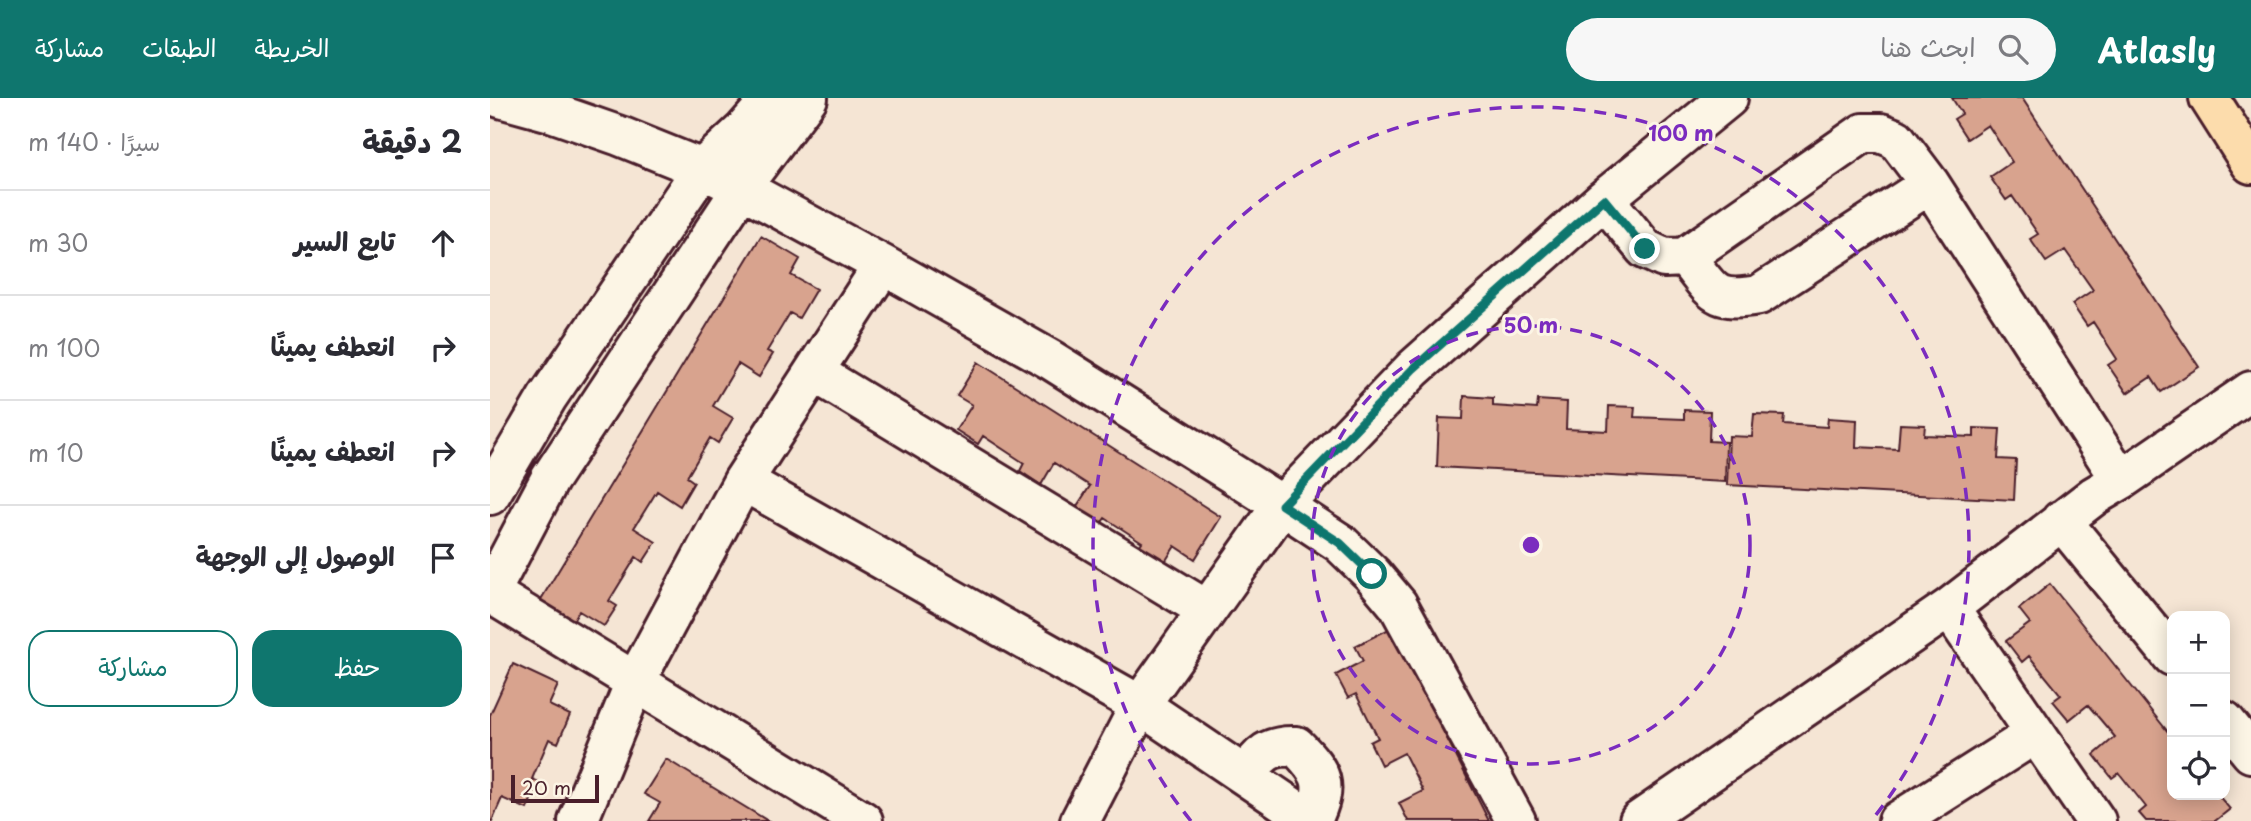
<!DOCTYPE html>
<html lang="ar">
<head>
<meta charset="utf-8">
<style>
  body { margin:0; font-family:"Playpen Sans","Playpen Sans Arabic",sans-serif; background:#f7f7f7; color:#2b2b33; direction:rtl }
  .controls { position:absolute; right:21px; bottom:21px; display:grid; overflow:hidden; border-radius:14px; box-shadow:0 4px 18px #0003 }
  .controls button { width:63px; height:63px; display:grid; place-items:center; padding:0; border:0; border-bottom:2px solid #e1e1e2; background:#fff; color:#2b2b33; font:35px sans-serif }
  .scale { position:absolute; left:21px; bottom:18px; width:88px; box-sizing:border-box; padding-left:7px; border:4px solid #4a1f2b; border-top:0; font-size:19px; line-height:24px; white-space:nowrap; color:#4a1f2b; -webkit-text-stroke:5px #fcf5e5; paint-order:stroke }
  .stop { position:absolute; width:21px; height:21px; margin:-16px; border:5px solid #0f766e; border-radius:50%; background:#fff }
  .stop.end { background:#0f766e; border-color:#fff; box-shadow:0 2px 7px #0008 }
  .list { margin:0; padding:0; list-style:none }
  h2 { display:flex; justify-content:space-between; align-items:center; height:91px; margin:0; padding:0 28px; font-size:30px }
  h2 small { font-size:23px; font-weight:400; color:#7c7c81 }
  .list li { display:grid; grid-template-columns:46px 1fr auto; gap:21px; align-items:center; box-sizing:border-box; height:105px; padding:0 28px; border-top:2px solid #e1e1e2 }
  .list b { display:block; font-size:26px; white-space:nowrap }
  .list em { font-size:23px; font-style:normal; color:#7c7c81 }
  .actions { display:flex; gap:14px; padding:21px 28px }
  .actions a { flex:1; padding:16px 0; border:2px solid #0f766e; border-radius:21px; text-align:center; font-size:24px; color:#0f766e }
  .actions .main { background:#0f766e; color:#fff }
  .icon { flex:none; width:38px; height:38px; fill:none; stroke:currentColor; stroke-width:2; stroke-linecap:round; stroke-linejoin:round }
  .map { position:relative; flex:none; width:1761px; height:723px; overflow:hidden; direction:ltr }
  header { display:flex; align-items:center; gap:42px; box-sizing:border-box; height:98px; padding:0 35px; background:#0f766e; color:#fff }
  header strong { font-size:33px }
  nav { display:flex; gap:38px; margin-inline-start:auto; font-size:24px }
  .search { width:490px; height:63px; background:#f7f7f7; display:flex; align-items:center; gap:18px; box-sizing:border-box; padding:0 24px; border-radius:38px; color:#7c7c81; font-size:26px }
  main { display:flex }
  aside { flex:1; background:#fff }
  .map>svg:first-child { display:block }
  .building { fill:#d8a38e; stroke:#4a1f2b; stroke-width:2 }
  .lines { fill:none; stroke-linecap:round; stroke-linejoin:round }
  .minor-casing { stroke:#4a1f2b; stroke-width:44 }
  .major-casing { stroke:#4a1f2b; stroke-width:44 }
  .minor { stroke:#fcf5e5; stroke-width:38 }
  .major { stroke:#fcdcac; stroke-width:38 }
  .route { stroke:#0f766e; stroke-width:9 }
  .ring { fill:none; stroke:#7b2cbf; stroke-width:3.5; stroke-dasharray:12 9 }
  .centre { fill:#7b2cbf; stroke:#fcf5e5; stroke-width:3.5 }
  .ring-label { font-size:21px; text-anchor:middle; font-weight:bold; fill:#7b2cbf; stroke:#fcf5e5; stroke-width:6; stroke-linejoin:round; paint-order:stroke }
</style>
</head>
<body>
<header>
<strong>Atlasly</strong>
<div class="search"><svg class="icon" aria-label="search" viewBox="0 0 24 24"><circle cx="10" cy="10" r="6"/><path d="M15 15l6 6"/></svg>ابحث هنا</div>
<nav><a>الخريطة</a><a>الطبقات</a><a>مشاركة</a></nav>
</header>
<main>
<div class="map">
<svg width="1761" height="723" viewBox="0 0 1761 723">
  <rect width="100%" height="100%" fill="#f5e5d4"/>
  <filter id="ink" filterUnits="userSpaceOnUse"><feTurbulence type="fractalNoise" baseFrequency=".0143" numOctaves="2"/><feDisplacementMap in="SourceGraphic" scale="14" xChannelSelector="R" yChannelSelector="G"/><feConvolveMatrix kernelMatrix="1 2 1 2 8 2 1 2 1" color-interpolation-filters="sRGB"/></filter>
  <g filter="url(#ink)">
    <!-- building -->
    <path class="building" d="M1462,0H1532L1709,269L1671,294L1661,279L1637,295L1618,267L1627,261L1603,224L1597,228L1582,206L1603,192L1575,152L1556,164L1540,141L1548,136L1522,98L1516,102L1500,79L1522,64L1498,27L1477,41L1464,21L1472,16Z
      M271,138L310,161L301,177L326,191L309,220L300,215L277,253L283,256L269,279L248,266L223,308L243,320L228,345L220,340L197,379L204,384L190,408L167,393L144,430L166,444L153,464L146,459L119,503L127,508L114,528L89,513L80,528L47,508Z
      M488,264L731,419L705,461L685,448L673,467L647,451L652,444L615,420L610,427L585,411L600,388L564,365L551,387L530,373L534,365L493,338L488,346L466,332L482,307L467,298Z
      M974,298L1003,300V308L1047,311L1048,302L1077,304L1076,331L1118,333L1119,308L1145,309L1144,319L1194,321V312L1220,313L1219,343L1236,344L1235,384L947,369L949,320L973,321Z
      M1264,316L1294,317L1293,326L1337,329L1338,320L1367,322L1366,349L1408,351L1410,326L1435,327L1434,337L1484,339V330L1510,331L1508,361L1526,362L1524,402L1237,387L1239,338L1262,339Z
      M1560,486L1682,639V697H1728L1740,711L1725,723H1656L1649,715L1656,709L1629,675L1622,680L1604,657L1625,639L1598,607L1579,622L1563,603L1571,597L1539,558L1532,564L1516,543L1540,525L1529,511Z
      M901,530L999,723H918L909,705L933,693L914,655L891,667L880,644L888,640L866,596L858,600L846,577L873,563L865,548Z
      M23,566L68,587L59,607L80,617L68,645L59,641L42,681L49,684L37,711L12,700L2,723H0V617Z
      M176,661L278,723H159L170,705L154,696Z"/>
    <g class="lines">
      <defs>
        <path id="minor" d="M10,0L61,14L130,38L212,71L253,91L393,167L561,262L792,407L850,445L882,476L908,507L1026,723
          M1114,101L1155,151L1174,160L1195,159L1373,35H1391L1406,41L1440,86L1631,382
          M1195,159C1224,193 1221,205 1269,197L1440,86
          M324,274L717,512
          M253,383L650,607L822,723
          M0,397L57,300L212,71L253,33L282,0
          M1571,422L1682,558
          M0,495L60,381L264,72L318,0
          M0,495L373,723
          M1459,510L1606,723
          M1735,623L1761,655
          M755,677C771,656 778,647 806,648C833,675 839,687 822,722
          M88,723L145,584L253,383L393,167
          M590,723L650,607L792,407L923,271L1114,101L1238,0
          M1149,723L1459,510L1604,398L1631,382L1761,293
          M1408,723L1545,636"/>
        <path id="major" d="M1719,0L1761,66"/>
      </defs>
      <!-- minor casing -->
      <use href="#minor" class="minor-casing"/>
      <!-- major casing -->
      <use href="#major" class="major-casing"/>
      <!-- minor -->
      <use href="#minor" class="minor"/>
      <!-- major -->
      <use href="#major" class="major"/>
    </g>
  </g>
  <g class="lines" filter="url(#ink)">
    <!-- route -->
    <path class="route" d="M882,476L850,445L792,407L923,271L1114,101L1155,151"/>
  </g>
  <!-- distance rings -->
  <g class="ring">
    <circle cx="1041" cy="447" r="219"/>
    <path d="M701 723A438 438 0 1 1 1381 723"/>
  </g>
  <circle cx="1041" cy="447" r="10" class="centre"/>
  <g class="ring-label">
    <text x="1191" y="43">100 m</text>
    <text x="1041" y="235">50 m</text>
  </g>
</svg>
<div class="controls">
<button>+</button>
<button>−</button>
<button><svg class="icon" aria-label="locate" viewBox="0 0 24 24"><circle cx="12" cy="12" r="6"/><path d="M12 2v4M12 18v4M2 12h4M18 12h4"/></svg></button>
</div>
<div class="scale">20 m</div>
<div class="stop" style="left:882px;top:476px"></div>
<div class="stop end" style="left:1155px;top:151px"></div>
</div>
<aside>
<h2>2 دقيقة<small>سيرًا · 140 m</small></h2>
<ul class="list">
<li><svg class="icon" aria-label="ahead" viewBox="0 0 24 24"><path d="M12 20V5M6 11l6-6 6 6"/></svg><div><b>تابع السير</b></div><em>30 m</em></li>
<li><svg class="icon" aria-label="right" viewBox="0 0 24 24"><path d="M7 20v-9h11M14 6l5 5-5 5"/></svg><div><b>انعطف يمينًا</b></div><em>100 m</em></li>
<li><svg class="icon" aria-label="right" viewBox="0 0 24 24"><path d="M7 20v-9h11M14 6l5 5-5 5"/></svg><div><b>انعطف يمينًا</b></div><em>10 m</em></li>
<li><svg class="icon" aria-label="arrive" viewBox="0 0 24 24"><path d="M6 21V4h12l-3 4 3 4H6"/></svg><div><b>الوصول إلى الوجهة</b></div></li>
</ul>
<div class="actions"><a class="main">حفظ</a><a>مشاركة</a></div>
</aside>
</main>
</body>
</html>
